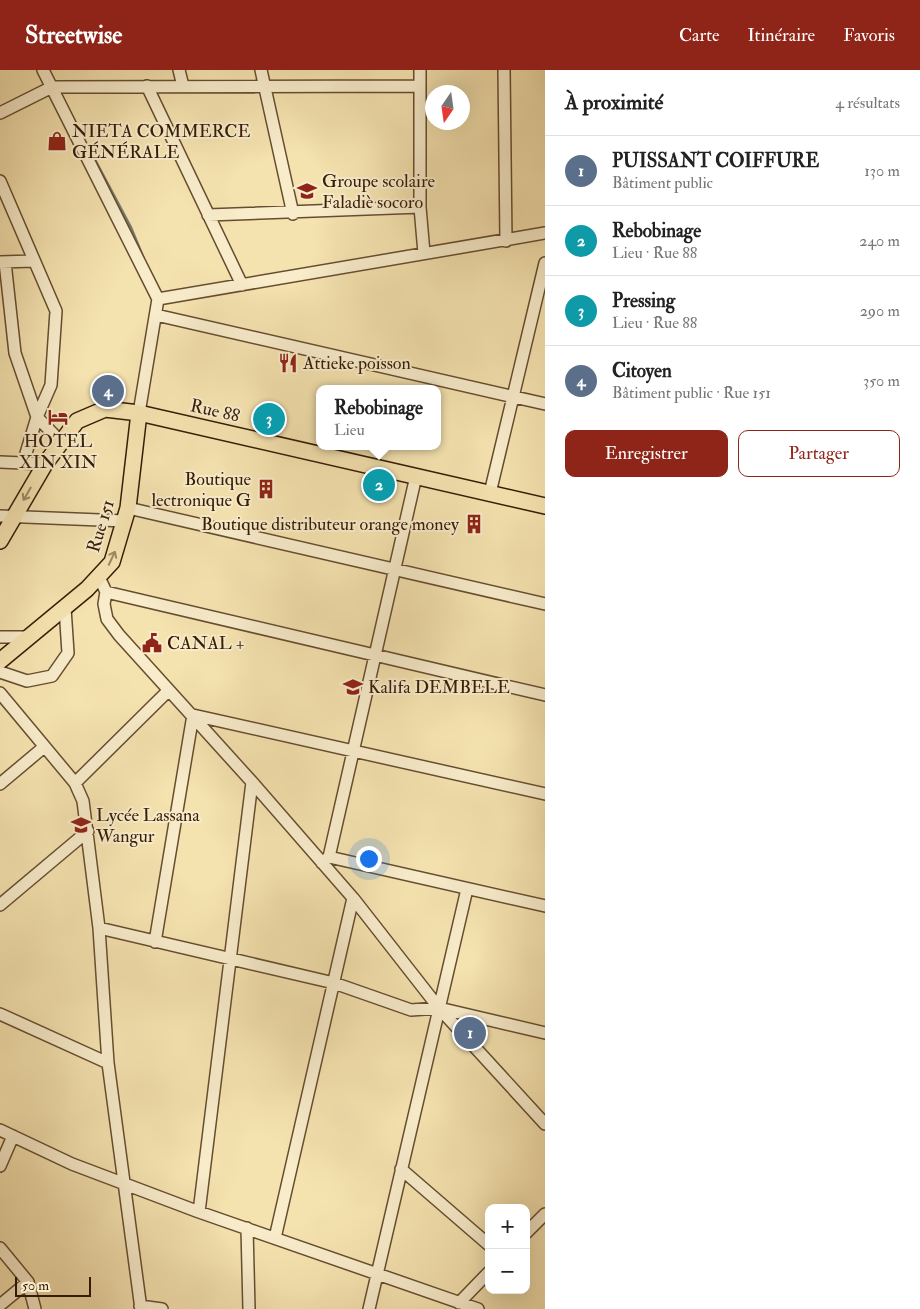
<!DOCTYPE html>
<html lang="fr">
<head>
<meta charset="utf-8">
<style>
  body { margin:0; font-family:"IM FELL Double Pica",serif; background:#f6f6f6; color:#222 }
  .controls { position:absolute; right:15px; bottom:15px; display:grid; overflow:hidden; border-radius:10px; box-shadow:0 5px 20px #0002 }
  .controls button { width:45px; height:45px; display:grid; place-items:center; padding:0; border:0; border-bottom:1px solid #e0e0e0; background:#fff; color:#222; font:25px sans-serif }
  .compass { position:absolute; left:425px; top:15px; width:45px; height:45px; border-radius:50%; background:#fff; box-shadow:0 5px 20px #0002; rotate:193deg }
  .scale { position:absolute; left:15px; bottom:12px; width:76px; box-sizing:border-box; padding-left:5px; border:2px solid #361b06; border-top:0; font-size:14px; line-height:18px; white-space:nowrap; color:#361b06; -webkit-text-stroke:4px #f8eccb; paint-order:stroke }
  .you { position:absolute; left:368px; top:788px; width:18px; height:18px; margin:-12px; border:4px solid #fff; border-radius:50%; background:#1a73e8; box-shadow:0 0 0 8px #1a73e833 }
  .badge { display:grid; place-items:center; width:32px; height:32px; border-radius:50%; background:#8f2418; color:#fff; font-size:16px; font-weight:700 }
  .pin { position:absolute; translate:-50% -50%; border:2px solid #fff; box-shadow:0 1px 5px #0006 }
  .popup { position:absolute; left:316px; top:315px; width:125px; height:65px; box-sizing:border-box; display:grid; place-content:center; border-radius:10px; background:#fff; filter:drop-shadow(0 1px 4px #0005); font-size:16px; white-space:nowrap; color:#767676 }
  .popup b { font-size:19px; color:#222 }
  .popup::after { content:''; position:absolute; left:50%; top:100%; margin-left:-10px; border:10px solid transparent; border-top-color:#fff }
  .list { margin:0; padding:0; list-style:none }
  h2 { display:flex; justify-content:space-between; align-items:center; height:65px; margin:0; padding:0 20px; font-size:21px }
  h2 small { font-size:16px; font-weight:400; color:#767676 }
  .list li { display:grid; grid-template-columns:32px 1fr auto; gap:15px; align-items:center; box-sizing:border-box; height:70px; padding:0 20px; border-top:1px solid #e0e0e0 }
  .list b { display:block; font-size:19px; white-space:nowrap }
  .list p { margin:0; font-size:16px; white-space:nowrap; color:#767676 }
  .list em { font-size:16px; font-style:normal; color:#767676 }
  .actions { display:flex; gap:10px; padding:15px 20px }
  .actions a { flex:1; padding:11px 0; border:1px solid #8f2418; border-radius:10px; text-align:center; font-size:18px; color:#8f2418 }
  .actions .main { background:#8f2418; color:#fff }
  .map { position:relative; flex:none; width:545px; height:1239px; overflow:hidden }
  header { display:flex; align-items:center; gap:30px; box-sizing:border-box; height:70px; padding:0 25px; background:#8f2418; color:#fff }
  header strong { font-size:24px }
  nav { display:flex; gap:28px; margin-inline-start:auto; font-size:18px }
  main { display:flex }
  aside { flex:1; background:#fff }
  .map>svg:first-child { display:block }
  .lines { fill:none; stroke-linecap:round; stroke-linejoin:round }
  .stream { stroke:#777a70; stroke-width:3 }
  .minor-casing { stroke:#664d30; stroke-width:14 }
  .major-casing { stroke:#361b06; stroke-width:18 }
  .minor { stroke:#f8eccb; stroke-width:11 }
  .major { stroke:#f4e2af; stroke-width:15 }
  .oneway { stroke:#9e8863 }
  .labels { text-anchor:middle; dominant-baseline:central; stroke-width:4; stroke-linejoin:round; paint-order:stroke }
  .poi-label { font-size:18px; fill:#361b06; stroke:#f8eccb; text-anchor:start }
  .street-label { font-size:18px; fill:#361b06; stroke:#f8eccb }
</style>
</head>
<body>
<header>
<strong>Streetwise</strong>
<nav><a>Carte</a><a>Itinéraire</a><a>Favoris</a></nav>
</header>
<main>
<div class="map">
<svg width="545" height="1239" viewBox="0 0 545 1239">
  <rect width="100%" height="100%" fill="#f4e2af"/>
  <filter id="stains"><feTurbulence type="fractalNoise" baseFrequency=".004" numOctaves="4"/><feColorMatrix values="0 0 0 0 .2 0 0 0 0 .09 0 0 0 0 .02 0 0 0 .5 -.17"/></filter>
  <radialGradient id="worn" r=".72"><stop offset=".6" stop-color="#630" stop-opacity="0"/><stop offset="1" stop-color="#630" stop-opacity=".3"/></radialGradient>
  <g class="lines">
    <!-- stream -->
    <path class="stream" d="M89,79L131,158L143,187"/>
    <defs>
      <path id="minor" d="M43,0L158,229L139,343
        M179,0L183,16
        M261,0L293,144
        M420,0V137L424,183
        M504,0L506,171
        M147,16L242,215
        M0,43L52,17L420,16
        M0,111L56,241L51,315L37,347L60,371
        M208,145L420,137
        M0,192L34,191
        M5,192L15,283L37,347L23,393
        M158,229L545,163
        M156,245L545,334
        M0,392L45,394
        M490,423L545,193
        M128,438L545,534
        M0,446L125,451
        M99,507L106,522L104,534L107,549L119,565L252,712L353,828L439,938L545,1054
        M106,522L545,625
        M0,567H30
        M0,602L27,611L52,606L68,583L65,538
        M0,623L75,713L83,731L99,858L108,993L141,1239
        M75,713L168,621
        M0,714L44,677
        M329,787L545,836
        M322,793L329,787L416,406
        M0,835L88,761
        M99,858L334,913L411,940L439,938L545,963
        M155,872L193,645L545,724
        M0,944L108,993
        M0,1060L72,1094L199,1142L478,1239
        M0,1096L13,1066
        M401,1099L489,1175
        M199,1142L252,712
        M247,1158L249,1239
        M526,1163L545,1144
        M275,1168L353,828
        M0,1178L28,1212L35,1239
        M459,1233L489,1202
        M0,1235L28,1212
        M140,1236L162,1239
        M369,1239L467,819"/>
      <path id="major" d="M0,471L45,394L77,351L105,339L139,343L545,436
        M0,591L87,519L112,492L128,438L139,343"/>
    </defs>
    <!-- minor casing -->
    <use href="#minor" class="minor-casing"/>
    <!-- major casing -->
    <use href="#major" class="major-casing"/>
    <!-- minor -->
    <use href="#minor" class="minor"/>
    <!-- major -->
    <use href="#major" class="major"/>
  </g>
  <!-- one-way arrows -->
  <defs><path id="oneway-shaft" d="M-6 0H5M1.5-3L5.5 0L1.5 3" fill="none" stroke-width="1.6" stroke-linecap="round" stroke-linejoin="round" transform="scale(1.25)"/></defs>
  <g class="oneway">
    <use href="#oneway-shaft" transform="translate(27 424) rotate(120)"/>
    <use href="#oneway-shaft" transform="translate(112 488) rotate(-65)"/>
  </g>
  <!-- icons -->
  <defs>
    <symbol id="shop-bare" viewBox="-9 -9 18 18"><path d="M-5-2.5h2.3a2.7 3.5 0 0 1 5.4 0H5L5.5 6h-11ZM-1.5-2.5h3a1.5 2.3 0 0 0-3 0Z" fill="#8f2418" stroke="#f8eccb" stroke-width="2.5" paint-order="stroke"/></symbol>
    <symbol id="school-bare" viewBox="-9 -9 18 18"><path d="M0-5L7-2L0 1L-7-2ZM-4 1L0 2.5L4 1V4Q0 6-4 4Z" fill="#8f2418" stroke="#f8eccb" stroke-width="2.5" paint-order="stroke"/></symbol>
    <symbol id="restaurant-bare" viewBox="-9 -9 18 18"><path d="M-5-6h1v4h1v-4h1v4h1v-4h1v5L-1.5 .5V6h-2V.5L-5-1ZM5-6V6H3V1.5H1.5Q1.5-4 5-6Z" fill="#8f2418" stroke="#f8eccb" stroke-width="2.5" paint-order="stroke"/></symbol>
    <symbol id="hotel-bare" viewBox="-9 -9 18 18"><path d="M-6-4.5h1.5V1H6V5H4.5V3h-9V5H-6ZM-4 0a1.8 1.8 0 1 1 3.6 0ZM.5 0V-2.5h3Q6-2.5 6 0Z" fill="#8f2418" stroke="#f8eccb" stroke-width="2.5" paint-order="stroke"/></symbol>
    <symbol id="building-bare" viewBox="-9 -9 18 18"><path d="M-4-6H4V6H1V3H-1V6H-4ZM-2.5-4.3h1.7v1.8h-1.7ZM.8-4.3h1.7v1.8H.8ZM-2.5-1h1.7V.8h-1.7ZM.8-1h1.7V.8H.8Z" fill="#8f2418" stroke="#f8eccb" stroke-width="2.5" paint-order="stroke"/></symbol>
    <symbol id="civic-bare" viewBox="-9 -9 18 18"><path d="M-.6-6.5H3V-4.5H.6V-3L4-1V1h2V6H-6V1h2V-1L-.6-3ZM-1.2 2.5V6h2.4V2.5Z" fill="#8f2418" stroke="#f8eccb" stroke-width="2.5" paint-order="stroke"/></symbol>
  </defs>
  <g fill-rule="evenodd">
    <use href="#shop-bare" x="43" y="57" width="28" height="28"/>
    <use href="#school-bare" x="293" y="107" width="28" height="28"/>
    <use href="#restaurant-bare" x="274" y="279" width="28" height="28"/>
    <use href="#hotel-bare" x="44" y="333" width="28" height="28"/>
    <use href="#building-bare" x="252" y="405" width="28" height="28"/>
    <use href="#building-bare" x="460" y="440" width="28" height="28"/>
    <use href="#civic-bare" x="138" y="559" width="28" height="28"/>
    <use href="#school-bare" x="339" y="603" width="28" height="28"/>
    <use href="#school-bare" x="67" y="741" width="28" height="28"/>
  </g>
  <g class="labels">
    <!-- poi labels -->
    <g class="poi-label">
      <text x="72" y="61">NIETA COMMERCE<tspan x="72" dy="21">GÉNÉRALE</tspan></text>
      <text x="322" y="111">Groupe scolaire<tspan x="322" dy="21">Faladiè socoro</tspan></text>
      <text x="303" y="293">Attieke poisson</text>
      <text x="58" y="371" text-anchor="middle">HOTEL<tspan x="58" dy="21">XIN XIN</tspan></text>
      <text x="251" y="409" text-anchor="end">Boutique<tspan x="251" dy="21">lectronique G</tspan></text>
      <text x="459" y="454" text-anchor="end">Boutique distributeur orange money</text>
      <text x="167" y="573">CANAL +</text>
      <text x="368" y="617">Kalifa DEMBELE</text>
      <text x="96" y="745">Lycée Lassana<tspan x="96" dy="21">Wangur</tspan></text>
    </g>
    <!-- street labels -->
    <g class="street-label">
      <text transform="translate(215 341) rotate(13)">Rue 88</text>
      <text transform="translate(101 456) rotate(-73)">Rue 151</text>
    </g>
  </g>
  <rect width="100%" height="100%" filter="url(#stains)"/>
  <rect width="100%" height="100%" fill="url(#worn)"/>
</svg>
<div class="controls">
<button>+</button>
<button>−</button>
</div>
<svg class="compass" viewBox="-18 -18 36 36"><path d="M0-13l5 13h-10z" fill="#e53935"/><path d="M0 13l5-13h-10z" fill="#767676"/></svg>
<div class="scale">50 m</div>
<div class="you"></div>
<div class="pin badge" style="left:470px;top:963px;background:#5c6f8a">1</div>
<div class="pin badge" style="left:379px;top:415px;background:#0f9aa8">2</div>
<div class="popup"><b>Rebobinage</b>Lieu</div>
<div class="pin badge" style="left:269px;top:349px;background:#0f9aa8">3</div>
<div class="pin badge" style="left:108px;top:321px;background:#5c6f8a">4</div>
</div>
<aside>
<h2>À proximité<small>4 résultats</small></h2>
<ul class="list">
<li><span class="badge" style="background:#5c6f8a">1</span><div><b>PUISSANT COIFFURE</b><p>Bâtiment public</p></div><em>130 m</em></li>
<li><span class="badge" style="background:#0f9aa8">2</span><div><b>Rebobinage</b><p>Lieu · Rue 88</p></div><em>240 m</em></li>
<li><span class="badge" style="background:#0f9aa8">3</span><div><b>Pressing</b><p>Lieu · Rue 88</p></div><em>290 m</em></li>
<li><span class="badge" style="background:#5c6f8a">4</span><div><b>Citoyen</b><p>Bâtiment public · Rue 151</p></div><em>350 m</em></li>
</ul>
<div class="actions"><a class="main">Enregistrer</a><a>Partager</a></div>
</aside>
</main>
</body>
</html>
